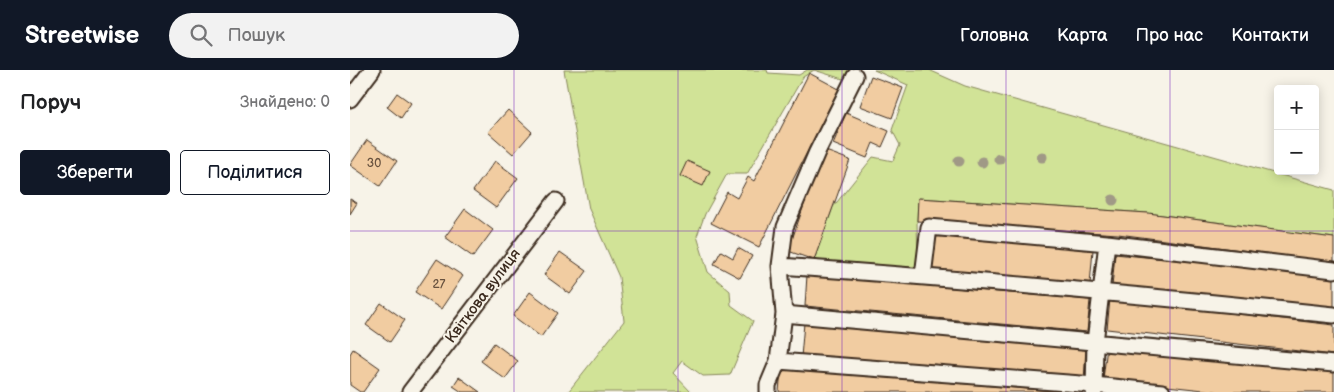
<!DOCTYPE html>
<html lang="uk">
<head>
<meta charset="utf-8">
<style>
  body { margin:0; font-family:"Balsamiq Sans",sans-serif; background:#f2f2f2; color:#202124 }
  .controls { position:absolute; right:15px; top:15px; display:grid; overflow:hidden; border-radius:5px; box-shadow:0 2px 12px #0003 }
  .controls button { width:45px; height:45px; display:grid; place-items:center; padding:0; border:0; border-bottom:1px solid #e0e0e0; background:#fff; color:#202124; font:25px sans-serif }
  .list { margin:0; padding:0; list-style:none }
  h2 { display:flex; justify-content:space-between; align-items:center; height:65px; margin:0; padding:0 20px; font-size:21px }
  h2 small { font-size:16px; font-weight:400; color:#757577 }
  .actions { display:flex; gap:10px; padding:15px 20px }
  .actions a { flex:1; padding:11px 0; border:1px solid #111827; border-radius:5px; text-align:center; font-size:18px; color:#111827 }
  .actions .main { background:#111827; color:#fff }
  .icon { flex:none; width:28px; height:28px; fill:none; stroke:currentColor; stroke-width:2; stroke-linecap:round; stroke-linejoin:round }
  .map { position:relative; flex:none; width:984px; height:322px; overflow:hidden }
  header { display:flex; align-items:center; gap:30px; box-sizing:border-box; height:70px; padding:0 25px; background:#111827; color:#fff }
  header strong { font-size:24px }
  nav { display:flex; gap:28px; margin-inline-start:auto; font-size:18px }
  .search { width:350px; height:45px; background:#f2f2f2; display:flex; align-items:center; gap:12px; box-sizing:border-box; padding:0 18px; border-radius:28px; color:#757577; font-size:19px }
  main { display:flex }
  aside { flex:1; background:#fff }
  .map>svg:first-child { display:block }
  .green { fill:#d1e397; stroke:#86865a }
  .building { fill:#f1cca1; stroke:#3b2a1e }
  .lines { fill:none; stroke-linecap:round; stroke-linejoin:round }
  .minor-casing { stroke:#3b2a1e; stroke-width:19 }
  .minor { stroke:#f7f3e8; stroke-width:15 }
  .tree { fill:#a09986 }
  .grid { fill:none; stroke:#7b2cbf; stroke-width:1; stroke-opacity:0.55 }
  .labels { text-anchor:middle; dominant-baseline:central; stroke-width:4; stroke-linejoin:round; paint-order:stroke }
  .number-label { font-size:12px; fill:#68523f }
  .street-label { font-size:15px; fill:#3b2a1e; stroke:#f7f3e8 }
</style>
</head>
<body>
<header>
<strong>Streetwise</strong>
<div class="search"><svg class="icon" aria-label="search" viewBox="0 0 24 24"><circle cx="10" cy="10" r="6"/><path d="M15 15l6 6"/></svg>Пошук</div>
<nav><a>Головна</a><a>Карта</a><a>Про нас</a><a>Контакти</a></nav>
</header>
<main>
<aside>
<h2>Поруч<small>Знайдено: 0</small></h2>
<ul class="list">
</ul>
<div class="actions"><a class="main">Зберегти</a><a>Поділитися</a></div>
</aside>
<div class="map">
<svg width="984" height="322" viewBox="0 0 984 322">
  <rect width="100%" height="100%" fill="#f7f3e8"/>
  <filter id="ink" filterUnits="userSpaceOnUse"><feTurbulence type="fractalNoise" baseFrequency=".02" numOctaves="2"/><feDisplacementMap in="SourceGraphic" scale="10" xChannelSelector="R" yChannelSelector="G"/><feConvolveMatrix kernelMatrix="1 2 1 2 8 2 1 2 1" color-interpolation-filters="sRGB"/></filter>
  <g filter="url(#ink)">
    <!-- green -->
    <path class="green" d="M214,0H417L418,3L449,5L457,0H464L453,7L397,104H377L355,144L347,166L358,202L380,221L381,235L403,251L380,305L353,306L332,291L323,303L341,322H218L274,251L269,207L239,139Z
      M464,0H502L493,9Z
      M524,0H579L615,16L984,120V168L798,143L568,128L567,151L568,198L464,190L483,137L523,87L543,91L550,75L542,60L558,15Z"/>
    <!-- building -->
    <path class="building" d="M459,3L489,19L409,177L361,153L377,122L387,128L398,107L404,111Z
      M521,6L553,18L542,48L510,36Z
      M47,23L61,33L51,48L37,37Z
      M158,40L182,62L163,84L138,62Z
      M496,43L539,61L532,77L523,73L517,88L483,74Z
      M17,70L47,91L30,116L0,95Z
      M473,80L500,90L464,190L438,181Z
      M145,91L168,108L146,138L123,121Z
      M337,91L360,101L353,116L330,106Z
      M568,128L798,143L984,168V192L768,164L567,151Z
      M0,129L7,133L0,144Z
      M115,139L143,160L123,187L95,167Z
      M581,165L743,180L740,214L578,199Z
      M388,178L402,186L390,208L364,194L371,181L383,188Z
      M210,182L237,201L220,224L194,205Z
      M765,184L984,206V239L762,217Z
      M87,189L113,206L91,239L65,222Z
      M457,205L740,230L737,262L455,236Z
      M180,222L208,243L191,267L163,246Z
      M760,229L984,255V285L757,259Z
      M31,233L55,250L40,272L16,255Z
      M454,253L736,277L734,311L451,287Z
      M144,273L168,291L155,309L131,291Z
      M757,277L984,301V322H872L753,309Z
      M3,279L30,298L13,322H10L0,315V284Z
      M431,299L716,322H429Z
      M109,307L130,322H112L103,316Z"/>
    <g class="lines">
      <defs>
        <path id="minor" d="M0,29L22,0
          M430,196C615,209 800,226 984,245
          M573,206L579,157L757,173L984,200
          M434,244L984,294
          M428,291L744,315L812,322
          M60,322L206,131
          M418,322V315L428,291L434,244L430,196L435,157L467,82L505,6
          M744,322L745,272L757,173"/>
      </defs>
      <!-- minor casing -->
      <use href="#minor" class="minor-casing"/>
      <!-- minor -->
      <use href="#minor" class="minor"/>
    </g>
    <!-- trees -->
    <g class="tree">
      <circle cx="692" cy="87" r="5.5"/>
      <circle cx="649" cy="89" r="5.5"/>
      <circle cx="609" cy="91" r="5.5"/>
      <circle cx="632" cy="92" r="5.5"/>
      <circle cx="763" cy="130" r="5.5"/>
    </g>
  </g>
  <!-- grid -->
  <path class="grid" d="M164,0V322M328,0V322M492,0V322M656,0V322M820,0V322M0,161H984"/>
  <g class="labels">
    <!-- number labels -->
    <g class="number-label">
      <text x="24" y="93">30</text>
      <text x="89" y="214">27</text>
    </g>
    <!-- street labels -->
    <g class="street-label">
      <text transform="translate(133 226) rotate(-53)">Квіткова вулиця</text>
    </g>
  </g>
</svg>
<div class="controls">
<button>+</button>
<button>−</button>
</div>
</div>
</main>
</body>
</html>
